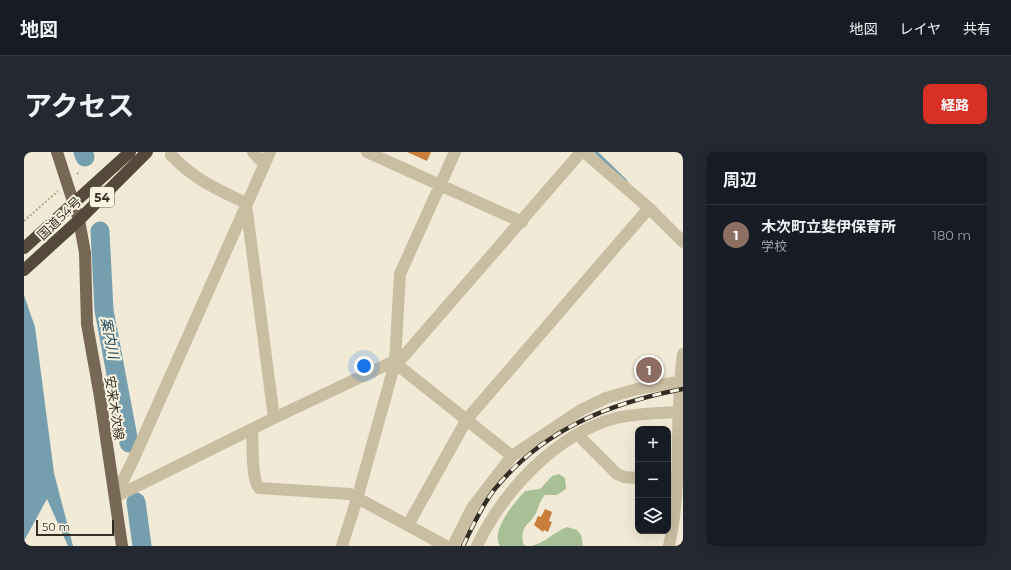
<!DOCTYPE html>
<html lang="ja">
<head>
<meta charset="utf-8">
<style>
  body { margin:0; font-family:Montserrat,"Noto Sans JP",sans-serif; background:#242831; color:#f1f3f6 }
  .controls { position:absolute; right:12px; bottom:12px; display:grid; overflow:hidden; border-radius:8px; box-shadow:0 4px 16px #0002 }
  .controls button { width:36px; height:36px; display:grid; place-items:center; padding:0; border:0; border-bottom:1px solid #363941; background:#171b24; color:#f1f3f6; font:20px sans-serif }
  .scale { position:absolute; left:12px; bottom:10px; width:78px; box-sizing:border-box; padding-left:4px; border:2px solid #342d25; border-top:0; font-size:11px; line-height:14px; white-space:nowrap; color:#342d25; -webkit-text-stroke:3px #f9f4e2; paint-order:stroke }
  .you { position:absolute; left:340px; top:214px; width:14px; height:14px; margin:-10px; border:3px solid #fff; border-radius:50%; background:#1a73e8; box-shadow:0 0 0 6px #1a73e833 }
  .badge { display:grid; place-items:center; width:26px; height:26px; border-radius:50%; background:#d93025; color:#fff; font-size:13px; font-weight:700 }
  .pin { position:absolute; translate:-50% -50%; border:2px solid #fff; box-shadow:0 1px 4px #0006 }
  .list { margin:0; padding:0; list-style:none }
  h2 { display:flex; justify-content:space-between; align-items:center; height:52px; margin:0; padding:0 16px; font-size:17px }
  h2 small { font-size:13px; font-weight:400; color:#9ea1a6 }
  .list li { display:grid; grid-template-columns:26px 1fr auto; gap:12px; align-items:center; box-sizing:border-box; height:60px; padding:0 16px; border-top:1px solid #363941 }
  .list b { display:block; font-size:15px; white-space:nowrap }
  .list p { margin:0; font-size:13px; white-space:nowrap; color:#9ea1a6 }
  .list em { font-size:13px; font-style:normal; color:#9ea1a6 }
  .icon { flex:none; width:22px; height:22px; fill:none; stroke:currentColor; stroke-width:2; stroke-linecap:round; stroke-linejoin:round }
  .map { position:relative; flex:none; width:659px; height:394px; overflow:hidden; border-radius:8px }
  header { display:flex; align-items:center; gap:24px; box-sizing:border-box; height:56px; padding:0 20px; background:#171b24; border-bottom:1px solid #363941 }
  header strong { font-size:19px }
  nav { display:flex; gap:22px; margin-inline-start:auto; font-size:14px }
  .intro { display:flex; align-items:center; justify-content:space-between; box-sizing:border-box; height:96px; padding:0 24px }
  h1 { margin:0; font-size:28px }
  .button { padding:10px 18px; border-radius:8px; background:#d93025; color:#fff; font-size:14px; font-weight:700 }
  main { display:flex; gap:24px; padding:0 24px }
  aside { flex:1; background:#171b24; border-radius:8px; box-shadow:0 4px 16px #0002 }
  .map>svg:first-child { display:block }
  .green { fill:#a9c096 }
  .water { fill:#759faf }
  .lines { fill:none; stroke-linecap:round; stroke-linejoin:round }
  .stream { stroke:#759faf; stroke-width:3 }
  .river { stroke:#759faf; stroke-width:19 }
  .building { fill:#c97e3c }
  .path { stroke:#b5a78c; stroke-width:2; stroke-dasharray:2 2; stroke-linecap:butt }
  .minor { stroke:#c9bda2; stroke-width:12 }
  .major { stroke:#766855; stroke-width:12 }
  .highway { stroke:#55493b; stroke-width:12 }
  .rail-casing { stroke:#342d25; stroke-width:4.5 }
  .rail { stroke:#f9f4e2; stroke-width:3; stroke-dasharray:9; stroke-linecap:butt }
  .labels { text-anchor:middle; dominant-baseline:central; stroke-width:4; stroke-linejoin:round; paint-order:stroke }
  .shield { fill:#f9f4e2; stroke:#6f695e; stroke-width:1 }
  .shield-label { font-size:12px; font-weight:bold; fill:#342d25 }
  .street-label { font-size:13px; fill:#342d25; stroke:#f9f4e2 }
  .water-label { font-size:14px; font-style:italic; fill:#1a4456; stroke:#f9f4e2 }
</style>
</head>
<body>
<header>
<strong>地図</strong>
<nav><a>地図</a><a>レイヤ</a><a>共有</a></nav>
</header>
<div class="intro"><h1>アクセス</h1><a class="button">経路</a></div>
<main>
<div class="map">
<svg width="659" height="394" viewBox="0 0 659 394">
  <rect width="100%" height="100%" fill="#f1ead6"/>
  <!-- green -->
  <path class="green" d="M535,322L541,326L542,337L533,343H521C516,348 515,355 512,361C505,374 496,373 499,392L502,394H476C466,379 491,350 501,339L516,337L528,324Z
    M543,375L553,378L557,383L559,394H507C521,391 530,380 543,375Z"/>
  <!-- water -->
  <path class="water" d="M0,143L11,175L30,321L49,394H44L23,347L0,389Z"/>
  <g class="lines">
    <!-- stream -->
    <path class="stream" d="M572,0L602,29"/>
    <!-- river -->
    <path class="river" d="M59,0L61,5
      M76,79L80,158L105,291
      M112,350L118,394"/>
  </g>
  <!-- building -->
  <path class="building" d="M383,0H407L403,9Z
    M521,357L528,360L525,369L528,370L524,380L520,378L519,380L510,373L514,364L517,365Z"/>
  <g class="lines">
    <!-- path -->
    <path class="path" d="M53,22L56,19
      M0,69L34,39"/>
    <!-- minor -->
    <path class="minor" d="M229,0L240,12
      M343,0L498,70
      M560,0L625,56L659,90
      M147,3C170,27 192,37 222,51
      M222,52L250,266
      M371,211L488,304
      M228,277C229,290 227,327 235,336L326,342L422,394
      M554,283L593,322L600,325L614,326
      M91,345L250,266L379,205L557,0
      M91,345L110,306L246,0
      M384,373L443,267L625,56
      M318,394L333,347L371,211L376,122L431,0
      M429,394L448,356L488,304L557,258L582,246L613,237L659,229
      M453,394C479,339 532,282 592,266C613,261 635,261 656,260
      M645,394C659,331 650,266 659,202"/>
    <!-- major -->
    <path class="major" d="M33,0L55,68L61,101L63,172L76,245L98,394"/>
    <!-- highway -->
    <path class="highway" d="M0,96L106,0
      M0,118L55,68L123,0"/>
    <defs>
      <path id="rail" d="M439,394C448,375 457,355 470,338C518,278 585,251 659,237"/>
    </defs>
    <!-- rail casing -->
    <use href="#rail" class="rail-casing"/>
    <!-- rail -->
    <use href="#rail" class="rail"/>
  </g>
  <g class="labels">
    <!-- shield labels -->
    <rect class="shield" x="66" y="35" width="24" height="20" rx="3"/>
    <g class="shield-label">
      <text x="78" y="45">54</text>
    </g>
    <!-- street labels -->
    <g class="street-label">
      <text transform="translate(35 66) rotate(-44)">国道54号</text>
      <text transform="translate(91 256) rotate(81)">安来木次線</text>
    </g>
    <!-- water labels -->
    <g class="water-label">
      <text transform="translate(86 186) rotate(79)">案内川</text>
    </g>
  </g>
</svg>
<div class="controls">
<button>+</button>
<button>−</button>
<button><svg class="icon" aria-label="layers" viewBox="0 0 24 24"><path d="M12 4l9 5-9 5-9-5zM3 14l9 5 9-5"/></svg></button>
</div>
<div class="scale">50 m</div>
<div class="you"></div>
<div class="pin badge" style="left:625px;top:218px;background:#8d6e63">1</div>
</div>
<aside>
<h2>周辺<small></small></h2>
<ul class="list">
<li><span class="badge" style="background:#8d6e63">1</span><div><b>木次町立斐伊保育所</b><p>学校</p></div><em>180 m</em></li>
</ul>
</aside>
</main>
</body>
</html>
